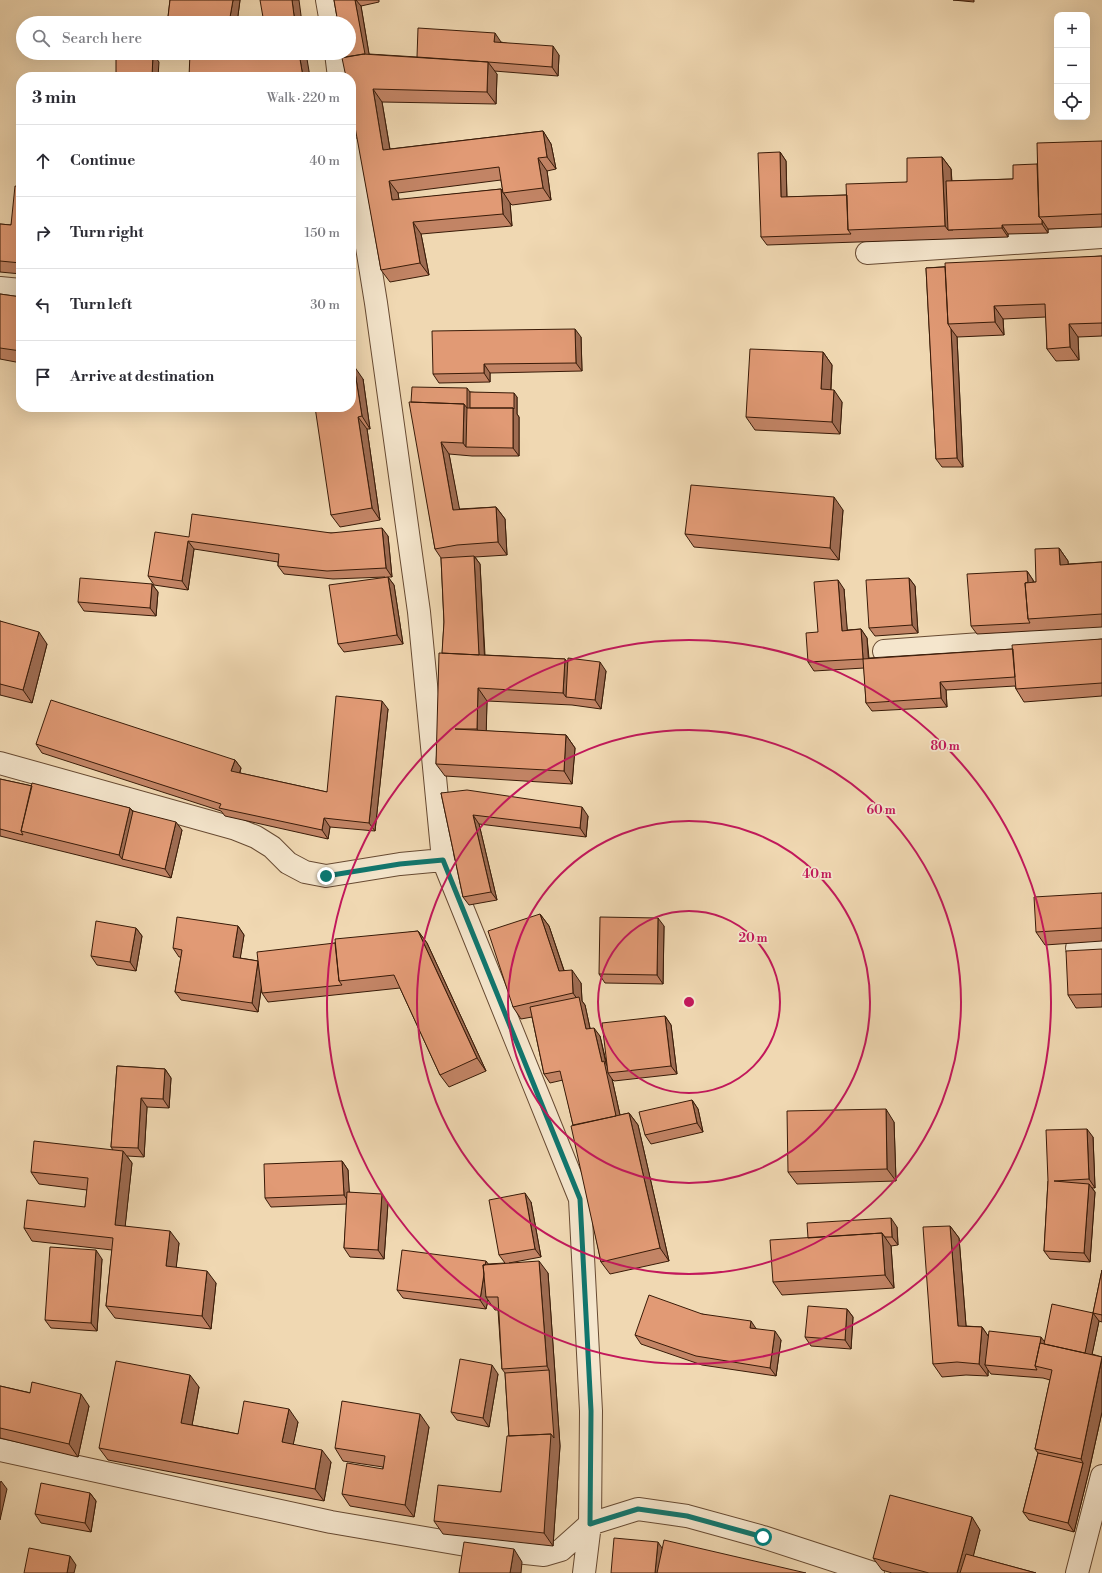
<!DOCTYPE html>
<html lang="en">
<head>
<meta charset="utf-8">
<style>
  body { margin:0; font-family:"Libre Bodoni",serif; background:#f2f2f3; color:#2b2b33 }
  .controls { position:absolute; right:12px; top:12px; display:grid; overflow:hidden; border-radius:8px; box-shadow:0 4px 16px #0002 }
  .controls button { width:36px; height:36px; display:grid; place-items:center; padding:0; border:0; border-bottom:1px solid #e1e1e2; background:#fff; color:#2b2b33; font:20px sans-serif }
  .stop { position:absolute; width:12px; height:12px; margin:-9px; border:3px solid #0f766e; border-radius:50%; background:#fff }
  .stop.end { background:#0f766e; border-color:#fff; box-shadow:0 1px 4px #0008 }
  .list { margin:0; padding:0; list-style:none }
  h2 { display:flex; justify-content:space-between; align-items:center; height:52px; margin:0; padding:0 16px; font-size:17px }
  h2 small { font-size:13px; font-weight:400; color:#7c7c81 }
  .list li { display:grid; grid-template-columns:26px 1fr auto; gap:12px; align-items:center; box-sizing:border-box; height:72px; padding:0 16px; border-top:1px solid #e1e1e2 }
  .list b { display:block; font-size:15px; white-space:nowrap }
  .list em { font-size:13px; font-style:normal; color:#7c7c81 }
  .icon { flex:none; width:22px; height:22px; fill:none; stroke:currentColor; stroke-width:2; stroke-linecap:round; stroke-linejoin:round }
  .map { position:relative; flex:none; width:1102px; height:1573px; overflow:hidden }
  .search { position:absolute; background:#fff; box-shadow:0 4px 16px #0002; left:16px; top:16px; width:340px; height:44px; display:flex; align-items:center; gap:10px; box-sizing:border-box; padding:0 14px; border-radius:22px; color:#7c7c81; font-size:15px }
  .panel { position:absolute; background:#fff; box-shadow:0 4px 16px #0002; left:16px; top:72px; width:340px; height:340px; border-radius:16px }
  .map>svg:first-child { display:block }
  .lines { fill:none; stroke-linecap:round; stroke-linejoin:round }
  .minor-casing { stroke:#674a32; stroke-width:24 }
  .minor { stroke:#f5e6cd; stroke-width:22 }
  .wall { fill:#c28465; stroke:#391b08; fill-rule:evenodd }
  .shaded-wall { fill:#9e6c52; stroke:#391b08 }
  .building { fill:#e19a75; stroke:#391b08 }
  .route { stroke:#0f766e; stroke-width:5 }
  .ring { fill:none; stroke:#c2185b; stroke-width:2 }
  .centre { fill:#c2185b; stroke:#f5e6cd; stroke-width:2 }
  .ring-label { font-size:12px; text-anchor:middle; font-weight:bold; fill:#c2185b; stroke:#f5e6cd; stroke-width:3.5; stroke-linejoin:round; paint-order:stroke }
</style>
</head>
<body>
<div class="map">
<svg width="1102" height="1573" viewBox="0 0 1102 1573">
  <rect width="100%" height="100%" fill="#f0d8b2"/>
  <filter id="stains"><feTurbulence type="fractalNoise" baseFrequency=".005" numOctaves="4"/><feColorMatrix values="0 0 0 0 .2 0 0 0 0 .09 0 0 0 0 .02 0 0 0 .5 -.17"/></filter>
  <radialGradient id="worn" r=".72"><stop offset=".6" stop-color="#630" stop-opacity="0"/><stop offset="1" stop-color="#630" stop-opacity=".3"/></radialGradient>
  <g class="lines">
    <defs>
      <path id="minor" d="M327,0L331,23
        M336,53L339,77
        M351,148L376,303L419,612L443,860L580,1199L591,1411L590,1524L584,1573
        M867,253L1102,237
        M0,288L21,290
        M884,651L1102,635
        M0,763L236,829L256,837L272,847L288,863L305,872L326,876L400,864L443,860
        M1077,948L1102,947
        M0,1450L331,1522L489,1549L544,1555L561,1550L590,1524L638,1509L687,1516L763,1537L873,1573
        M1077,1573L1102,1476"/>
    </defs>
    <!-- minor casing -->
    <use href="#minor" class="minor-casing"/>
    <!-- minor -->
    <use href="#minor" class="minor"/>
  </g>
  <!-- wall -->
  <path class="wall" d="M170,0H240L237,23H172L168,17Z
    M334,0H379V2L361,6L369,54L417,57L501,42L559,55L558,76L494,71L497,74L496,104L382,102L390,149L543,131L551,144L556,169L547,171L551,200L512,205L510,203L512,226L421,234L429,275L390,282L381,270ZM501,180L503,192L501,189L399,200L398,193Z
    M953,0H974V2Z
    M1102,141V227L1048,229V233L1008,234V237L767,245L761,237L780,152L786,161L787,197L847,195L907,182L942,157L951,169L952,181L1013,179L1037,164Z
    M21,187V274L0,272V224L11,225Z
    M1102,256V336L1078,337L1079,360L1056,361L1047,349L1046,317L1003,319L1004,335L957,337L963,467H942L936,459L926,268Z
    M0,294L21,297V363L0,359Z
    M581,337L582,371L490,373V382L439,383L433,374Z
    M823,352L832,365L831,390L842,402L840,434L755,430L746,417Z
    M363,379L370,429H367L380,520L340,527L331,515Z
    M470,392L517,397V414L519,417V456H472L449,454L459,509L496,507L505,519L507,555L475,557L480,564L485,655L565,659L568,663L606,671L601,709L572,705L487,701L486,731L566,735L575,748L572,784L445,776L436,764L444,622L441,558L435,549L411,402Z
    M163,407H177V408Z
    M843,510L839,560L694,547L685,534Z
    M331,533L388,536L392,577H388L394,585L403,644L344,652L338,644L385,577L333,579L284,574L278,566V562L194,549L188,590L154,585L148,576L189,537Z
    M1059,548L1068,561V564L1102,562V627L977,634L971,626L1027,571L1033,580L1034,582H1036Z
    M909,578L915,586L918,633L875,636L869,628Z
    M152,584L158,592L156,616L84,611L78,602Z
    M844,589L847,630L861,629L867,638L869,658L1013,649L1102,639V696L1024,702L1016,689L1015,686L946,690L947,707L872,711L866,703L864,668L814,671L808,662L818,632Z
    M0,621L47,644L32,703L0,695Z
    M388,709L375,831L330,827L328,839L225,816L221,811L42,753L36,744L235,760L241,768L240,773L327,792Z
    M0,779L32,786L130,808L133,811L182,830L171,878L0,836Z
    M441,793L588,816L586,837L479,824L497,900L469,905L463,897Z
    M1102,893V941L1045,945L1036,932Z
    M540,914L549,926L564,970L581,983L582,1001L585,1005L590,1028L600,1036L607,1065L665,1016L671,1025L677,1074L614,1081L612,1079L620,1115L629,1113L638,1125L669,1261L610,1274L601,1262L573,1125L563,1080L550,1083L544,1074L532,1017L521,1019L513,1007Z
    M238,926L244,935L240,958L258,961L335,943L418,931L427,943L486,1071L449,1087L440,1075L400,988L268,1002L262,993L261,989L258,1012L181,1000L175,992L181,957H179L173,948Z
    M664,926L663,984L605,983L599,974Z
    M136,928L142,936L136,971L97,965L91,956Z
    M1102,949V1007L1076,1008L1068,995Z
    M117,1066L165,1069L171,1078L169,1108L147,1107L144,1157L127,1156L132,1163L125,1226L179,1243L176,1267L216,1283L211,1329L115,1318L106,1306L112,1250L32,1241L24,1228L85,1207L87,1190L39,1184L31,1172L113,1150L111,1147Z
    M692,1100L698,1109L703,1132L651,1144L645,1135Z
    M894,1122L896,1181L797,1184L788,1172Z
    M1093,1137L1095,1188H1092L1095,1192L1090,1262L1050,1259L1044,1251L1048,1181Z
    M342,1161L348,1170L349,1192L388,1203L384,1259L350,1257L344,1248L347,1204L271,1207L265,1198Z
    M531,1202L541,1257L509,1263L548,1273L560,1446L553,1546L443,1534L434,1521L501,1492L509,1436L505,1373L502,1369L498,1310H495L488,1300L486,1309L403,1298L397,1290L488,1264L505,1263L499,1255Z
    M950,1226L959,1238L966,1326L982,1327L988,1336L1044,1341L1093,1313L1102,1270V1322L1099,1321L1092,1354L1102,1357V1412L1089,1471L1074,1532L1029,1520L1023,1512L1038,1453L1035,1449L1050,1380L1043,1378L991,1374L988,1370V1376L966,1375L942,1377L933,1364Z
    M897,1227L898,1245L891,1246L894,1288L782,1295L773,1282L808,1238Z
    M102,1259L97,1331L51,1328L45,1320Z
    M847,1309L853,1317L851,1349L811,1346L805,1337Z
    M702,1314L756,1329L781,1340L776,1376L702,1365L641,1344L635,1335Z
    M498,1374L489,1427L457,1420L451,1412Z
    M0,1386L89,1406L78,1457L0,1438Z
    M199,1387L192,1425L238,1434L298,1422L293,1444L331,1462L324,1501L108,1460L99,1448Z
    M429,1427L414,1517L350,1506L342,1494L383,1469V1467L343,1461L335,1448Z
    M90,1493L96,1501L91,1532L41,1523L35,1514Z
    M980,1530L973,1556L1036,1573H892L882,1570L873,1558Z"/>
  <!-- shaded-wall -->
  <path class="shaded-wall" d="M233,0H240L237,23H229Z
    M292,0H299L302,23H295Z
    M355,0H356L361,6L371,66L365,58Z
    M495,33L501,42L500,51L494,42Z
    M553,46L559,55L558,76L552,67Z
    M299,53H306L310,77H303Z
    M153,54L159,62L158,77H152Z
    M488,62L497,74L496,104L487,92Z
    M373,89L382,102L392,162L383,150Z
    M543,131L551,144L556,169L547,157Z
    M780,152L786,161L787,206L781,197Z
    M942,157L951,169L953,230H948L945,226Z
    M538,158L547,171L551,200L543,188Z
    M389,181L398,193L401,213L392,200Z
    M501,189L510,203L512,226L503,214Z
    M1042,220L1048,229V233L1042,224Z
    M413,222L421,234L429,275L420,263Z
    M1002,225L1008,234V237L1002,228Z
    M994,306L1003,319L1004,335L995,322Z
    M1069,324L1078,337L1079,360L1070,347Z
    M575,329L581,337L582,371L576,363Z
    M951,329L957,337L963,467L957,458Z
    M823,352L832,365L830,402L821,389Z
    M484,364L490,373V382L484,373Z
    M354,366L363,379L370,429L362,416Z
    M467,388L473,396L466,447L463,443L464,404Z
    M834,390L842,402L840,434L832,422Z
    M514,393L517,397V414L519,417V456L513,448V408Z
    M358,417L367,429L380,520L372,508Z
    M441,442L449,454L462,522L453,510Z
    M834,497L843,510L839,560L830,548Z
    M496,507L505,519L507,555L498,542Z
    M382,528L388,536L392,577L386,568Z
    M188,541L194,549L188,590L182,581Z
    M1059,548L1068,561L1069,577L1060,565Z
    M474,556L480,564L485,667L479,659Z
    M1027,571L1033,580L1036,618H1030Z
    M388,577L394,585L403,644L397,635Z
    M909,578L915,586L918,633L912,625Z
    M838,580L844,589L848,639L842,631Z
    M152,584L158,592L156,616L150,608Z
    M861,629L867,638L869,667L863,659Z
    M39,632L47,644L32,703L23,690Z
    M565,659L573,671L566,697L563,693Z
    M600,662L606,671L601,709L595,700Z
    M940,682L946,690L947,707L941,698Z
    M478,688L487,701L486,741L477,729Z
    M382,701L388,709L375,831L369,823Z
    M566,735L575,748L572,784L564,771Z
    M235,760L241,768L237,780L231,771Z
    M582,807L588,816L586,837L580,828Z
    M130,808L139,820L122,859L119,855Z
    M473,815L479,824L497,900L491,892Z
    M324,818L330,827L328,839L322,830Z
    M176,822L182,830L171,878L165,869Z
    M540,914L549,926L568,983L559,971Z
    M658,918L664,926L663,984L657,975Z
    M238,926L244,935L239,966L233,957Z
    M136,928L142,936L136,971L130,962Z
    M418,931L427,943L486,1071L477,1058Z
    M258,961L264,969L258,1012L252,1003Z
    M572,970L581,983L582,1001L585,1005L592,1038L586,1029L580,1003L573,993Z
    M665,1016L671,1025L677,1074L671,1066Z
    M594,1028L600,1036L606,1064L610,1070L608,1073L612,1079L623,1129L617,1120L602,1062Z
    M165,1069L171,1078L169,1108L163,1099Z
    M141,1098L147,1107L144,1157L138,1148Z
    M692,1100L698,1109L703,1132L697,1123Z
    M886,1109L894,1122L896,1181L887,1169Z
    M629,1113L638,1125L669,1261L660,1248Z
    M1087,1129L1093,1137L1095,1188L1089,1179Z
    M123,1151L132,1163L124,1237L115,1225Z
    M342,1161L348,1170L350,1204L344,1195Z
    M1089,1184L1095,1192L1090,1262L1084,1253Z
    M525,1193L531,1202L541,1257L535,1249Z
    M382,1194L388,1203L384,1259L378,1250Z
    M891,1218L897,1227L898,1245L892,1237Z
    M950,1226L959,1238L967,1338L958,1326Z
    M170,1231L179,1243L175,1278L166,1266Z
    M882,1233L891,1246L894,1288L885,1275Z
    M96,1250L102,1259L97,1331L91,1323Z
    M486,1261L492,1269L486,1297L488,1300L486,1309L480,1300Z
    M539,1261L548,1273L560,1446L553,1546L544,1533L549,1370L547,1366Z
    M207,1271L216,1283L211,1329L202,1316Z
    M847,1309L853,1317L851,1349L845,1340Z
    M1093,1313L1099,1321L1090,1364L1084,1356Z
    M751,1321L757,1330L750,1328Z
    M982,1327L991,1340L985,1365L988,1370V1376L979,1364Z
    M775,1331L781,1340L776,1376L770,1368Z
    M1041,1337L1047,1345L1038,1367Z
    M1102,1358V1412L1089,1471L1074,1532L1068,1523L1083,1463L1081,1459Z
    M492,1365L498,1374L489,1427L483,1418Z
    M190,1375L199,1387L190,1436L181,1423Z
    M81,1394L89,1406L78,1457L69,1444Z
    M289,1409L298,1422L291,1455L282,1442Z
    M420,1414L429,1427L414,1517L405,1505Z
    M322,1450L331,1462L324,1501L315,1489Z
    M1,1481L7,1489L0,1520V1483Z
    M90,1493L96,1501L91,1532L85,1523Z
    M972,1517L980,1530L969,1573H957Z
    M658,1542L664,1551L662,1573H655Z
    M514,1549L522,1562L521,1573H510Z
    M70,1556L76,1565L74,1573H67Z"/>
  <!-- building -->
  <path class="building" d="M170,0H233L229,23H205L168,17Z
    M260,0H292L295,23H264Z
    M334,0H355L365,54L344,57V53H349V23H338Z
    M418,28L495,33L494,42L553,46L552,67L488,62L417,57Z
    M116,53L153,54L152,77H116Z
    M190,53H299L303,77H189Z
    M363,54L488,62L487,92L373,89L383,150L543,131L547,157L538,158L543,188L503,193L499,167L389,181L392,200L501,189L503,214L413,222L420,263L381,270L351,105V77H346L342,58Z
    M1102,141V214L1039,217L1037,143Z
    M780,152L781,197L847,195L848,230L851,234L761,237L758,153Z
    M942,157L945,226L848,230L846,184L907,182V158Z
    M1037,164L1039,217L1042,220V224L1002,225V228L948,230L946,181L1013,179V165Z
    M15,186L21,187V263L0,261V224L11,225Z
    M1102,256V323L1069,324L1070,347L1047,349L1045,304L994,306L995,322L948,324L945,263Z
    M945,267L948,324L951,329L957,458L936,459L926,268Z
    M0,294L21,297V351L0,348Z
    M575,329L576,363L484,364V373L433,374L432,331Z
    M750,349L823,352L821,389L834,390L832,422L746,417Z
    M354,366L362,416L358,417L372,508L331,515L315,407H351V367Z
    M412,387L467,388V408L464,404L411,402Z
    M470,392L514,393V409L513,408H470Z
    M409,402L464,404L463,443L441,442L453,510L496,507L498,542L457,545L435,549Z
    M467,408H513V448L466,447Z
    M691,485L834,497L830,548L685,534Z
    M192,514L331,533L382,528L386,568L327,571L278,566L279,554L188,541L182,581L148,576L155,532L189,537Z
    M1059,548L1060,565L1102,562V614L1028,619L1025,583L1036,582L1035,549Z
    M474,556L479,655L442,653L444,622L441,558Z
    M1027,571L1028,582L1025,583L1028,619L1030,623L971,626L967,574Z
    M388,577L397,635L338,644L329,585Z
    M80,578L152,584L150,608L78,602Z
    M909,578L912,625L869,628L866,580Z
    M838,580L842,631L861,629L863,659L1013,649L1015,677L940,682L941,698L866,703L863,659L808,662L806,633L818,632L814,582Z
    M0,621L39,632L23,690L0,684Z
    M1102,639V683L1016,689L1012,645Z
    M439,653L565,659L563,693L478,688L477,729H455L566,735L564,771L436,764Z
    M568,658L600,662L595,700L566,697Z
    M336,696L382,701L369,823L324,818L322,830L219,808L221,804L36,744L51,700L235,760L231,771L327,792Z
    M0,779L32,786L21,831L23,835L0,829Z
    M32,783L130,808L119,855L21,831Z
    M467,790L582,807L580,828L473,815L491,892L463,897L441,793Z
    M133,811L176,822L165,869L122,859Z
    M1102,893V928L1036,932L1034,897Z
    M540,914L559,971L572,970L573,993L513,1007L488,931Z
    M177,917L238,926L233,957L258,961L257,952L335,943L339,981L342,985L262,993L258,961L252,1003L175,992L182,950L173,948Z
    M600,917L658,918L657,975L599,974Z
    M96,921L136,928L130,962L91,956Z
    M418,931L477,1058L440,1075L394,975L339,981L335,939Z
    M1102,949V994L1068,995L1066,951Z
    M579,997L586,1029L594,1028L602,1062L604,1061L616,1116L573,1125L560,1071L544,1074L530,1007Z
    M665,1016L671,1066L608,1073L602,1023Z
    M117,1066L165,1069L163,1099L141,1098L138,1148L111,1147Z
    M692,1100L697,1123L645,1135L639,1112Z
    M886,1109L887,1169L788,1172L787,1111Z
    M629,1113L660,1248L601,1262L571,1126Z
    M1087,1129L1089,1179L1054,1181L1089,1184L1084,1253L1044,1251L1048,1181L1046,1130Z
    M34,1141L123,1151L115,1225L170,1231L166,1266L207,1271L202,1316L106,1306L113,1238L24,1228L27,1200L85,1207L88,1178L31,1172Z
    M342,1161L344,1195L265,1198L264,1164Z
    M347,1192L382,1194L378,1250L344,1248Z
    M525,1193L535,1249L499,1255L489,1200Z
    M891,1218L892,1237H885L882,1233L808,1238L807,1223Z
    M950,1226L958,1326L982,1327L979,1364L957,1362L933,1364L923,1227Z
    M882,1233L885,1275L773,1282L770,1240Z
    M50,1247L96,1250L91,1323L45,1320Z
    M402,1250L486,1261L485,1265H483L484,1274L480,1300L397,1290Z
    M539,1261L547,1366L502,1369L498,1297H486L483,1265Z
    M1102,1270V1315L1093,1313Z
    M649,1295L702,1314L751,1321L750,1328L775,1331L770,1368L696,1356L635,1335Z
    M1052,1304L1093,1313L1085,1353L1044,1344Z
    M808,1306L847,1309L845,1340L805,1337Z
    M989,1331L1041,1337L1040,1343L1035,1366L1037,1370L985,1365Z
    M1040,1343L1102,1357L1081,1459L1035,1449L1052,1370L1035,1366Z
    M460,1359L492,1365L483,1418L451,1412Z
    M116,1361L190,1375L181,1423L238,1434L244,1401L289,1409L282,1442L322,1450L315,1489L99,1448Z
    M549,1370L554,1438L551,1434L509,1436L505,1373Z
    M32,1382L81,1394L69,1444L0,1428V1386L30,1393Z
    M342,1401L420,1414L405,1505L342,1494L347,1463L383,1469L385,1456L335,1448Z
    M551,1434L544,1533L434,1521L438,1485L501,1492L507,1436Z
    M1038,1453L1083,1463L1068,1523L1023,1512Z
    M41,1483L90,1493L85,1523L35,1514Z
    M890,1495L972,1517L957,1573H929L873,1558Z
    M614,1538L658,1542L655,1573H611Z
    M664,1540L806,1573H657Z
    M464,1542L514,1549L510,1573H459Z
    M29,1548L70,1556L67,1573H24Z
    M966,1554L1036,1573H960Z"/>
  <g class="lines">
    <!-- route -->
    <path class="route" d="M326,876L400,864L443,860L580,1199L591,1411L590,1524L638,1509L687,1516L763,1537"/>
  </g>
  <!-- distance rings -->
  <g class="ring">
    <circle cx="689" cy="1002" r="91"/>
    <circle cx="689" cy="1002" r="181"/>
    <circle cx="689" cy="1002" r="272"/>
    <circle cx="689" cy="1002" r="362"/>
  </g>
  <circle cx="689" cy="1002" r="6" class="centre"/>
  <g class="ring-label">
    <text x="945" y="750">80 m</text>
    <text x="881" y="814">60 m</text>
    <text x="817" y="878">40 m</text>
    <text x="753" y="942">20 m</text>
  </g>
  <rect width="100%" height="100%" filter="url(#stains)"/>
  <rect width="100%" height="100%" fill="url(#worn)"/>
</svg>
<div class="controls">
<button>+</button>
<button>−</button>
<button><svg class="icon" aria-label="locate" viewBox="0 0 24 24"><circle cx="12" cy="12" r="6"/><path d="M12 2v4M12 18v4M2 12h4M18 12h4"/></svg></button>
</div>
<div class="stop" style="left:763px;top:1537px"></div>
<div class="stop end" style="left:326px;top:876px"></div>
<div class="search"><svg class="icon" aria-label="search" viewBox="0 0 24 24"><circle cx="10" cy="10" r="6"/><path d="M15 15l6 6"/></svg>Search here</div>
<section class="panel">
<h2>3 min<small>Walk · 220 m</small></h2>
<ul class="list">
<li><svg class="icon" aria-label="ahead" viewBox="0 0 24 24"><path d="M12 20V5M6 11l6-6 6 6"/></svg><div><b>Continue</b></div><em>40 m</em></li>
<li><svg class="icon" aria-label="right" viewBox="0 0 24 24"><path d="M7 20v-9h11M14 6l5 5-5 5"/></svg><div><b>Turn right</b></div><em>150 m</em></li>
<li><svg class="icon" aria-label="left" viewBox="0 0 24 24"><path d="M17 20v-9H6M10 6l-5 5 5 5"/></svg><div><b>Turn left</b></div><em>30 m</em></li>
<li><svg class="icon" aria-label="arrive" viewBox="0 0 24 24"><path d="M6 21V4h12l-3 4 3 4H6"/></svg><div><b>Arrive at destination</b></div></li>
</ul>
</section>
</div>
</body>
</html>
